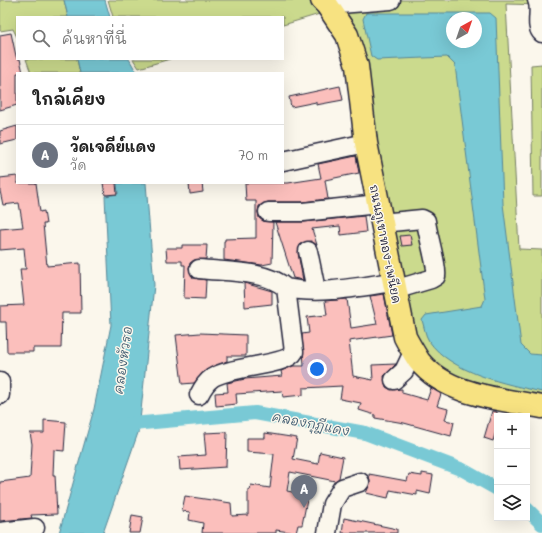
<!DOCTYPE html>
<html lang="th">
<head>
<meta charset="utf-8">
<style>
  body { margin:0; font-family:Mali,"Playpen Sans Thai",sans-serif; background:#f6f6f6; color:#222 }
  .controls { position:absolute; right:12px; bottom:12px; display:grid; overflow:hidden; border-radius:0px; box-shadow:0 4px 16px #0002 }
  .controls button { width:36px; height:36px; display:grid; place-items:center; padding:0; border:0; border-bottom:1px solid #e0e0e0; background:#fff; color:#222; font:20px sans-serif }
  .compass { position:absolute; left:446px; top:12px; width:36px; height:36px; border-radius:50%; background:#fff; box-shadow:0 4px 16px #0002; rotate:40deg }
  .you { position:absolute; left:317px; top:369px; width:14px; height:14px; margin:-10px; border:3px solid #fff; border-radius:50%; background:#1a73e8; box-shadow:0 0 0 6px #1a73e833 }
  .badge { display:grid; place-items:center; width:26px; height:26px; border-radius:50%; background:#111827; color:#fff; font-size:13px; font-weight:700 }
  .pin { position:absolute; translate:-50% -33px; filter:drop-shadow(0 1px 2px #0008) }
  .pin::after { content:''; position:absolute; top:21px; width:14px; height:12px; background:inherit; clip-path:polygon(0 0,100% 0,50% 100%) }
  .list { margin:0; padding:0; list-style:none }
  h2 { display:flex; justify-content:space-between; align-items:center; height:52px; margin:0; padding:0 16px; font-size:17px }
  h2 small { font-size:13px; font-weight:400; color:#767676 }
  .list li { display:grid; grid-template-columns:26px 1fr auto; gap:12px; align-items:center; box-sizing:border-box; height:60px; padding:0 16px; border-top:1px solid #e0e0e0 }
  .list b { display:block; font-size:15px; white-space:nowrap }
  .list p { margin:0; font-size:13px; white-space:nowrap; color:#767676 }
  .list em { font-size:13px; font-style:normal; color:#767676 }
  .icon { flex:none; width:22px; height:22px; fill:none; stroke:currentColor; stroke-width:2; stroke-linecap:round; stroke-linejoin:round }
  .map { position:relative; flex:none; width:542px; height:533px; overflow:hidden }
  .search { position:absolute; background:#fff; box-shadow:0 4px 16px #0002; left:16px; top:16px; width:268px; height:44px; display:flex; align-items:center; gap:10px; box-sizing:border-box; padding:0 14px; border-radius:0px; color:#767676; font-size:15px }
  .panel { position:absolute; background:#fff; box-shadow:0 4px 16px #0002; left:16px; top:72px; width:268px; height:112px; border-radius:0px }
  .map>svg:first-child { display:block }
  .green { fill:#cbda8d; stroke:#767e64; fill-rule:evenodd }
  .water { fill:#79c9d5; stroke:#568697; fill-rule:evenodd }
  .lines { fill:none; stroke-linecap:round; stroke-linejoin:round }
  .canal { stroke:#79c9d5; stroke-width:14 }
  .building { fill:#fbbfbc; stroke:#22223b }
  .minor-casing { stroke:#22223b; stroke-width:21 }
  .major-casing { stroke:#22223b; stroke-width:25 }
  .minor { stroke:#fbf7ec; stroke-width:18 }
  .major { stroke:#f7e281; stroke-width:22 }
  .labels { text-anchor:middle; dominant-baseline:central; stroke-width:3; stroke-linejoin:round; paint-order:stroke }
  .street-label { font-size:12px; fill:#22223b; stroke:#fbf7ec }
  .water-label { font-size:13px; font-style:italic; fill:#405c71; stroke:#fbf7ec }
</style>
</head>
<body>
<div class="map">
<svg width="542" height="533" viewBox="0 0 542 533">
  <rect width="100%" height="100%" fill="#fbf7ec"/>
  <filter id="ink" filterUnits="userSpaceOnUse"><feTurbulence type="fractalNoise" baseFrequency=".025" numOctaves="2"/><feDisplacementMap in="SourceGraphic" scale="8" xChannelSelector="R" yChannelSelector="G"/><feConvolveMatrix kernelMatrix="1 2 1 2 8 2 1 2 1" color-interpolation-filters="sRGB"/></filter>
  <g filter="url(#ink)">
    <!-- green -->
    <path class="green" d="M0,0H64L68,17H17V37L13,29L0,31Z
      M108,0H313L323,13L283,25V17H113Z
      M331,0H542V5L506,4L519,249L542,250V401L448,376L427,360L413,337ZM452,18H476V42H452Z
      M26,59H77L80,73H31Z
      M133,59H170L139,68Z
      M542,64V196H533L531,65Z"/>
    <!-- water -->
    <path class="water" d="M64,0H105L110,17H68Z
      M366,13H490L496,18L503,204L521,345L530,354L542,355V392C506,384 451,373 429,341C425,335 424,326 422,320L426,315L482,306L485,299L455,65L447,57L377,60L371,56L363,19ZM452,18H476V42H452Z
      M77,59H129L137,73H80Z
      M117,183H146L154,285L139,430L103,533H59L94,409L111,325L105,196L118,194Z"/>
    <g class="lines">
      <!-- canal -->
      <path class="canal" d="M121,425L255,413L365,433L463,470L497,489
        M527,509L542,524"/>
    </g>
    <!-- building -->
    <path class="building" d="M11,33L16,56L17,59H20L23,73H17V105L0,110V35Z
      M340,86L343,100L316,105V102L291,107L289,97Z
      M17,126V140L0,144V131Z
      M356,156L359,173L325,180L328,199L302,202H268L259,206L258,212L259,218L263,221L273,222L272,263L262,265L224,260V241H225V239L256,238V201H246L245,183H288L321,178L318,164Z
      M17,176V183H36L40,212L44,211L46,224H43L47,266L80,263L81,313H62L61,348H33V352H7L6,322H0V306L24,305L20,269H26L24,248L0,250V229L23,227L19,203L3,205L0,191V178Z
      M103,183H116L117,194L105,195Z
      M189,183H202L203,192L190,194Z
      M364,216L366,232L341,235L340,226L312,229L317,245L311,241L301,243L298,253L303,280L293,278L275,222H304Z
      M410,235L412,245L402,246L400,236Z
      M182,245H207L206,259L194,260L190,263L189,268L193,278L206,280L205,299L184,298L185,265H182V261H167L166,248H182Z
      M244,283L272,291V304L245,307Z
      M384,294L392,335L349,341L353,376L373,380L372,365L396,364L384,376L386,387L391,390L402,389V393L427,400L431,388L441,394L437,406L448,409L445,420L454,422L451,436L404,423L375,418V415L359,410L361,403L340,399L342,386L303,388V395L283,397L282,391L236,394L237,404L216,406L215,393L228,392L227,383L245,379L282,376L281,371L293,366H304L302,334L309,333L307,317L327,315L325,301L347,299L351,328L377,324L370,296Z
      M200,333L246,335V356H227V361L206,370L194,383L182,384L176,335Z
      M492,411L497,412V428L493,441L484,438Z
      M44,420L66,422L64,451L54,450L53,475H55L57,514L31,515L32,518L0,521V482L30,478L32,444L30,433H44Z
      M227,432L226,467L180,470L179,457L206,455L204,433Z
      M265,433L297,438L293,459L318,464L320,452L343,457L339,478L335,481L290,472L287,491L308,495L302,525H298L296,533L276,530V533H202L203,523L189,520L190,512L182,511L185,496L231,503L232,516L248,515V489L250,490L251,485L270,488L274,454L247,452V438H265Z
      M422,473L433,475L430,494L417,491V495L390,490L388,498L366,493L370,484L369,474L407,481L409,474L422,476Z
      M132,515L143,517L140,533H129Z
      M344,518L397,529V533H342Z"/>
    <g class="lines">
      <defs>
        <path id="minor" d="M537,0C542,10 534,26 542,33
          M327,5L391,0
          M283,161L366,143
          M268,212H303L378,204
          M381,223L422,219L426,221C427,232 438,269 436,276L431,279L394,290
          M308,251L316,290
          M286,288C320,295 358,287 392,282
          M394,380L404,371L413,352
          M0,382V395
          M199,395C202,389 206,382 212,378C229,366 287,366 294,352L286,288C266,270 225,272 199,269
          M0,532L35,528
          M327,533L332,504L342,488L360,482"/>
        <path id="major" d="M322,0L327,5L347,35L357,66L366,143L405,337C409,345 414,353 419,361C447,396 502,399 542,407"/>
      </defs>
      <!-- minor casing -->
      <use href="#minor" class="minor-casing"/>
      <!-- major casing -->
      <use href="#major" class="major-casing"/>
      <!-- minor -->
      <use href="#minor" class="minor"/>
      <!-- major -->
      <use href="#major" class="major"/>
    </g>
  </g>
  <g class="labels">
    <!-- street labels -->
    <g class="street-label">
      <text transform="translate(386 244) rotate(79)">ถนนภูเขาทอง-เพนียด</text>
    </g>
    <!-- water labels -->
    <g class="water-label">
      <text transform="translate(122 360) rotate(-82)">คลองหัวรอ</text>
      <text transform="translate(311 423) rotate(11)">คลองกุฎีแดง</text>
    </g>
  </g>
</svg>
<div class="controls">
<button>+</button>
<button>−</button>
<button><svg class="icon" aria-label="layers" viewBox="0 0 24 24"><path d="M12 4l9 5-9 5-9-5zM3 14l9 5 9-5"/></svg></button>
</div>
<svg class="compass" viewBox="-18 -18 36 36"><path d="M0-13l5 13h-10z" fill="#e53935"/><path d="M0 13l5-13h-10z" fill="#767676"/></svg>
<div class="you"></div>
<div class="pin badge" style="left:304px;top:508px;background:#6b7280">A</div>
<div class="search"><svg class="icon" aria-label="search" viewBox="0 0 24 24"><circle cx="10" cy="10" r="6"/><path d="M15 15l6 6"/></svg>ค้นหาที่นี่</div>
<section class="panel">
<h2>ใกล้เคียง<small></small></h2>
<ul class="list">
<li><span class="badge" style="background:#6b7280">A</span><div><b>วัดเจดีย์แดง</b><p>วัด</p></div><em>70 m</em></li>
</ul>
</section>
</div>
</body>
</html>
